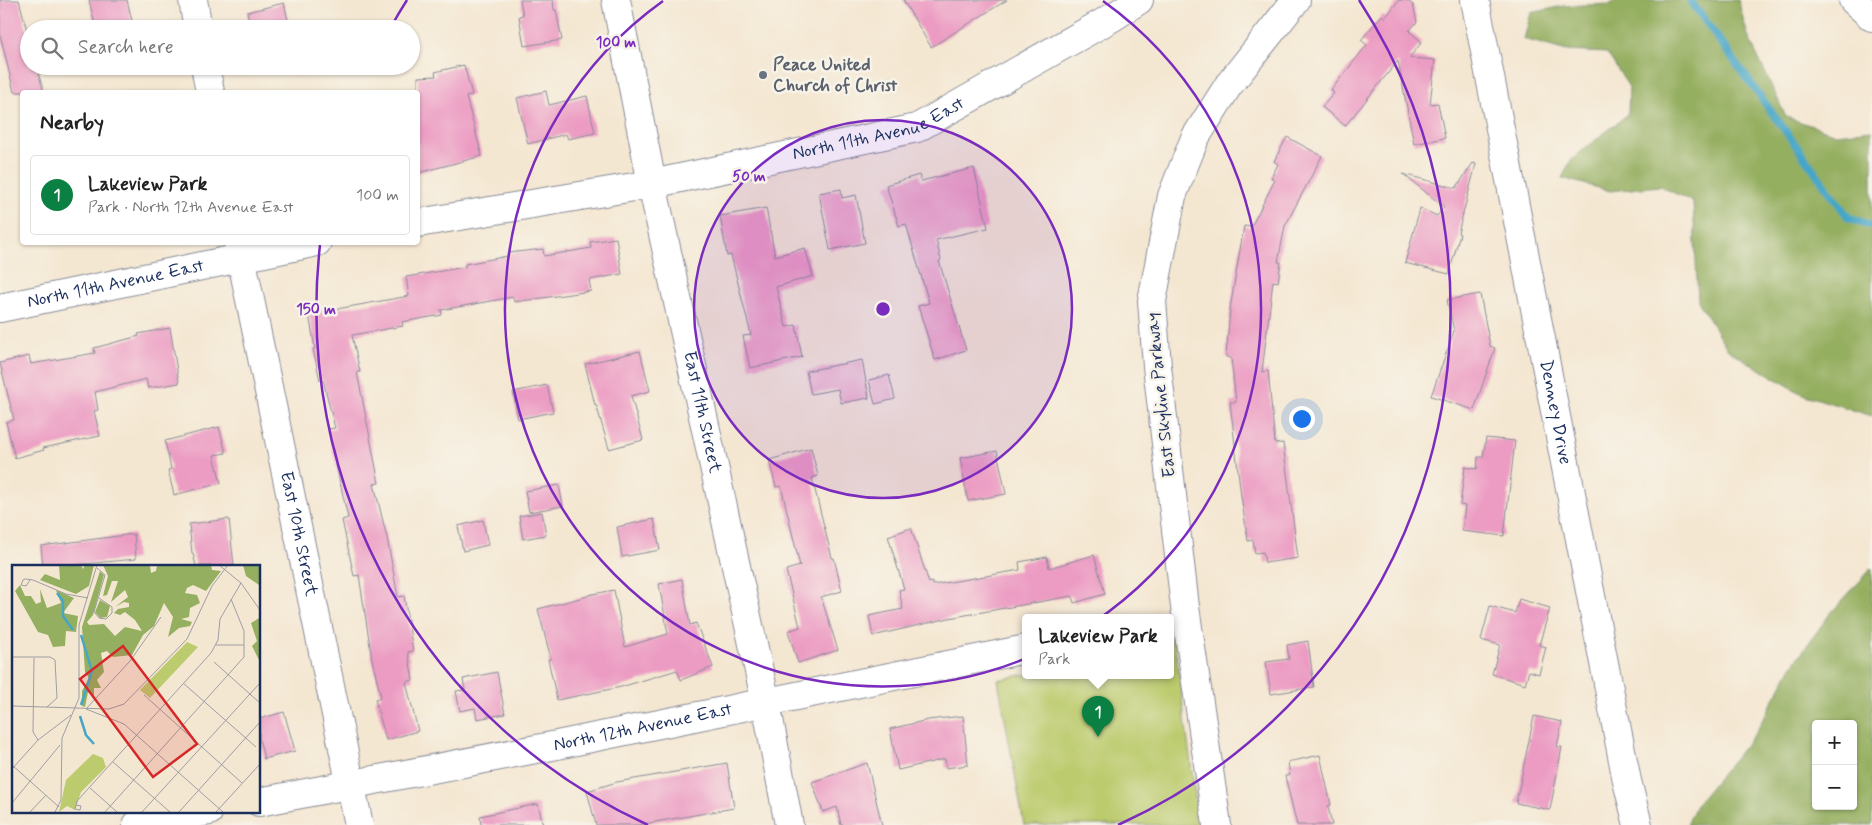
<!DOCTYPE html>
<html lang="en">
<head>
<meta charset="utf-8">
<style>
  body { margin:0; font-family:Mynerve,sans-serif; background:#f6f6f6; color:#222 }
  .controls { position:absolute; right:15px; bottom:15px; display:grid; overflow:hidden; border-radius:5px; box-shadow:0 1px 4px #0004 }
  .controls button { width:45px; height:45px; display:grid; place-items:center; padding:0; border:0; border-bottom:1px solid #e0e0e0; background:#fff; color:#222; font:25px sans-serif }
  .you { position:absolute; left:1301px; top:418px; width:18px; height:18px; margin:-12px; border:4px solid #fff; border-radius:50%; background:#1a73e8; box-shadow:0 0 0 8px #1a73e833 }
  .badge { display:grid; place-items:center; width:32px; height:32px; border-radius:50%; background:#0b8043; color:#fff; font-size:16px; font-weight:700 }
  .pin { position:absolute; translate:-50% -41px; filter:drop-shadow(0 1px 2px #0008) }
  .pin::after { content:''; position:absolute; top:26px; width:18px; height:15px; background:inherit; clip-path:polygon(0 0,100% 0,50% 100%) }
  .popup { position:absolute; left:1022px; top:614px; width:152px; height:65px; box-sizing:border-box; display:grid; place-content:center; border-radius:5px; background:#fff; filter:drop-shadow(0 1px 4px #0005); font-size:16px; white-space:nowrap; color:#767676 }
  .popup b { font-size:19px; color:#222 }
  .popup::after { content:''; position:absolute; left:50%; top:100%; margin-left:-10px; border:10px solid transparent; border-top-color:#fff }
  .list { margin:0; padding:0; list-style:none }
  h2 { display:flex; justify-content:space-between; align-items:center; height:65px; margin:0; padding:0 20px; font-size:21px }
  h2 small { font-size:16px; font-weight:400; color:#767676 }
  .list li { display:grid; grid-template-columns:32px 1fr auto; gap:15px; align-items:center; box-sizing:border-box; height:80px; margin:0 10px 10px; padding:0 10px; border:1px solid #e0e0e0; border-radius:5px }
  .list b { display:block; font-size:19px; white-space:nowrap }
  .list p { margin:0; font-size:16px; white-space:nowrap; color:#767676 }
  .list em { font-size:16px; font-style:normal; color:#767676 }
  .icon { flex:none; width:28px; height:28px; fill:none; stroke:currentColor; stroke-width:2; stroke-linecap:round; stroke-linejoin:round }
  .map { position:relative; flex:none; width:1872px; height:825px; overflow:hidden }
  .search { position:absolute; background:#fff; box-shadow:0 1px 4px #0004; left:20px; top:20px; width:400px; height:55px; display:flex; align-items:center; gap:12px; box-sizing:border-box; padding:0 18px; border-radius:28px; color:#767676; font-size:19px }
  .panel { position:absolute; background:#fff; box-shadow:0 1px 4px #0004; left:20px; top:90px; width:400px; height:155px; border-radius:5px }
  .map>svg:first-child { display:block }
  .green { fill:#bccb6d; stroke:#6c7d66 }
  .forest { fill:#95af60; stroke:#586f5f; fill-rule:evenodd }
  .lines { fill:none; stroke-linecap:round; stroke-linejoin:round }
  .stream { stroke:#47a6c6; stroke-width:8 }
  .building { fill:#ec9cc3 }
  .minor-casing { stroke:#888b98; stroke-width:30 }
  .tertiary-casing { stroke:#888b98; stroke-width:30 }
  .minor { stroke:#fff; stroke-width:28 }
  .tertiary { stroke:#fff; stroke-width:28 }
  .ring { fill:none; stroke:#7b2cbf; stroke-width:2.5 }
  .worship-dot { fill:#6b7280; stroke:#f7f3e8; stroke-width:2 }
  .labels { text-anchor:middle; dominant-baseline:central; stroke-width:5; stroke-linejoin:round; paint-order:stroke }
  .worship-label { font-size:18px; font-weight:bold; fill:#5b616d; stroke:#f7f3e8; text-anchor:start }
  .street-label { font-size:18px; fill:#1b2f5e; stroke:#f7f3e8 }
  .inset-river { fill:none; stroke:#47a6c6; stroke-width:2.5 }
  .inset-road { fill:none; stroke:#9d9da4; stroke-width:1 }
  .view { fill:#d62828; fill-opacity:0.15; stroke:#d62828; stroke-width:2.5 }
  .inset-edge { fill:none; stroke:#1b2f5e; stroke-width:2.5 }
  .centre { fill:#7b2cbf; stroke:#f7f3e8; stroke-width:2.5 }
  .ring-label { font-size:15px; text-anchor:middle; font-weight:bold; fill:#7b2cbf; stroke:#f7f3e8; stroke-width:5; stroke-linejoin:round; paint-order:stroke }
</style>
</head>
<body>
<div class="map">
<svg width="1872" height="825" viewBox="0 0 1872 825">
  <rect width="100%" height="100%" fill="#f7f3e8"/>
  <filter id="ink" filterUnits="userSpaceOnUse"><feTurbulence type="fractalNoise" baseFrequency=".02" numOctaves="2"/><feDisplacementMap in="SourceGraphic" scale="10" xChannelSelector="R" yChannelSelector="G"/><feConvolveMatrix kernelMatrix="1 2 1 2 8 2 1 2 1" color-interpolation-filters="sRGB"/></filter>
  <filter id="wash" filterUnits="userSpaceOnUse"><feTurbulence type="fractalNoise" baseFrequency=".0096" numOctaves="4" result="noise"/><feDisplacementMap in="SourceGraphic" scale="20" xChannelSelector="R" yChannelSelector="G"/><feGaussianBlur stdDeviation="1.12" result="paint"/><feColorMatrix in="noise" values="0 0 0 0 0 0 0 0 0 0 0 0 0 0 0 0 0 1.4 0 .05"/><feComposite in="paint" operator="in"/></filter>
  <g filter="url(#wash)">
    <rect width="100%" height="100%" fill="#f4e7d2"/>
    <!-- green -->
    <path class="green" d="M1174,637L1199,825H1024L998,680L1025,674L1026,676H1170L1171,638Z"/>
    <!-- forest -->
    <path class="forest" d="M1616,0H1738L1748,36L1786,117L1836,134L1872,130V416L1802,394L1728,350L1698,301L1693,202L1660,186L1610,191L1562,178L1571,160L1628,114L1629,87L1607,53L1567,51L1524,39L1531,13L1563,6L1611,4Z
      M1872,568V825H1687L1696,805L1754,735L1793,665L1829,615ZM1816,724H1853V806H1816Z"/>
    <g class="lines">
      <!-- stream -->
      <path class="stream" d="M1690,0L1848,217L1872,226"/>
    </g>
    <g id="blocks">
      <!-- building -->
      <path class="building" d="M0,0H19L29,38V66H36L44,92H14L0,34Z
        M89,0H127L134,29H96Z
        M520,0H553L554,10H556L562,40L524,46L519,16L523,15Z
        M903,0H1007L931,47Z
        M1399,0H1406L1413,5L1417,22L1409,31L1422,42L1409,58L1435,60L1430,104L1438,103L1445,138L1414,144L1398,61L1345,126L1322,107L1334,93L1331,90L1367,45L1361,40L1382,15L1385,18Z
        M284,3L290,29H251L247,12Z
        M464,65L472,95L466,97L482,156L418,173V77L436,76L435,72Z
        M546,91L549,105L587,96L595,133L568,139L566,134L528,144L517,98Z
        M1287,137L1322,156L1285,226L1278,262H1281L1278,282L1273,281L1262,372L1268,371L1275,444L1283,443L1298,558L1265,563L1263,552L1255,553L1253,540L1248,541L1241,496L1230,402H1236L1231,358L1226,357L1230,309L1244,226L1251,227L1275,180L1271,178L1278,164L1274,161Z
        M1473,163L1476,164L1458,233L1460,234L1449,274L1405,263L1420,208L1437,216L1444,207L1403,174L1456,188Z
        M974,168L988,228L936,240L941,260L939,261L966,350L935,360L918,306L929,303L906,224L899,226L886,185L919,175L921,181Z
        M841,189L842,198L856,195L865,243L830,250L819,193Z
        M766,208L775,256L805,248L813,276L776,287L786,327L796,325L802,357L750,368L743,336L751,335L731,255L727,256L720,216Z
        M616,238L622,274L589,280L591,291L514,302L513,297L441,310L442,315L402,322L403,326L352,335L360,372H357L379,483L374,484L387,538L398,597L404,596L413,651L408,652L413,680L406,682L418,731L386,740L375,699L381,697L372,659L359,575L354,576L342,520L348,518L328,429L335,428L323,380H320L313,349H315L309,314L409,296L406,277L465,267V264L508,256V253L543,249L544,256L591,248L590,242Z
        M1480,294L1490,346L1495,348L1474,410L1431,396L1454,331L1447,300Z
        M170,328L179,383L148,388L146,379L95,392L98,410L94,411L100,436L43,448L44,450L15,458L6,422L14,420L0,363L29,356L31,364L95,353L94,348L139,336L138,334Z
        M640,351L650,391L631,396L643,440L609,449L596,404L595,405L585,364Z
        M862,360L869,398L841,403L838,389L811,394L806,371Z
        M889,375L895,399L875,404L869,380Z
        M547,385L553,412L518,419L513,392Z
        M219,427L226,453L214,455L221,483L174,495L168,470L171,469L165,441Z
        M1486,438L1515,441L1504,536L1462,531L1465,506L1460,505L1465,467L1477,469L1478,457H1483Z
        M811,448L818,476L812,478L832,558H834L842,591L821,597L838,650L798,663L788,631L800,627L786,570L800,566L781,486L776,487L769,460Z
        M997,451L1006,494L968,501L960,458Z
        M559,485L563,506L529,512L525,491Z
        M542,512L546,535L523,539L519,516Z
        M229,519L234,566H196L193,553H192L189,524Z
        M654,519L660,550L622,557L617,527Z
        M483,520L488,545L463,551L458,526Z
        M911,528L929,583L932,582L933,585L1020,570L1019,562L1047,557L1049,568L1094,555L1105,594L1074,603L1072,596L949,618L873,636L869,616L903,609L899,590L904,589L888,536Z
        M134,534L136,559L63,566H43L41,546Z
        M682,579L690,625L696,623L713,667L681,680L677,670L621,687L557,700L548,659H551L538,609L588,596V595L614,590L625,647L668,634L659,584Z
        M1519,599L1550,608L1539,645L1546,647L1539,674L1529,671L1525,684L1492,674L1500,645L1481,640L1490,606L1515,613Z
        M1308,641L1314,687L1271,694L1266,662L1289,659L1287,645Z
        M497,672L505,714L477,719L475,708L460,711L456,691L465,690L463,679Z
        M284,712L295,751L264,759L259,738V719Z
        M963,716L968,765L946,768L945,759L898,770L890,729L928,720Z
        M1534,716L1562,722L1557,747H1562L1550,810L1516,803Z
        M1320,755L1331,805L1328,806L1332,825H1297L1285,776L1290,775L1288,762Z
        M727,763L734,808L638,825H596L587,791L617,782Z
        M867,763L882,825H841L837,807L823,812L812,782Z
        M538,804L543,825H481L480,816Z"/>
    </g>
  </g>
  <g filter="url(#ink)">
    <use href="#blocks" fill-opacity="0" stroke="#888b98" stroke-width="1"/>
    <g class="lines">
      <defs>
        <g id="minor">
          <path d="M193,0L198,29"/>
          <path id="s1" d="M616,0L652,184L766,703L789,825"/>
          <path id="s2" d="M1475,0L1627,781L1638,825"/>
          <path d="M205,66L210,92"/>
          <path id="s3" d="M418,223L652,184L917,128L1113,17L1139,0"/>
          <path id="s4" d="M238,242L359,825"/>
          <path id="s5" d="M0,308L317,242"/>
          <path id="s6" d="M259,802L552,746L1026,649"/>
          <path d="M137,825L209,811"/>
        </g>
        <path id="tertiary" d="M1853,0L1872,17
          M1217,825L1185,607L1157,366L1152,301L1172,196L1195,138L1228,86L1296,0"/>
      </defs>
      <!-- minor casing -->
      <use href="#minor" class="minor-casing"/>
      <!-- tertiary casing -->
      <use href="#tertiary" class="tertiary-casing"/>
      <!-- minor -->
      <use href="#minor" class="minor"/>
      <!-- tertiary -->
      <use href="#tertiary" class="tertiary"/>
    </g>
  </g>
  <!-- distance rings -->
  <circle cx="883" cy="309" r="189" fill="#7b2cbf" fill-opacity=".12"/>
  <g class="ring">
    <circle cx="883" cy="309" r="189"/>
    <path d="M1103 1A378 378 0 1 1 663 1"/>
    <path d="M648 825A567 567 0 0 1 320 245M392 25A567 567 0 0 1 407 0M1359 0A567 567 0 0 1 1118 825"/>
  </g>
  <!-- markers -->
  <circle class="worship-dot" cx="763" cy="75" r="5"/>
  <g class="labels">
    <!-- worship labels -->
    <g class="worship-label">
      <text x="773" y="65">Peace United<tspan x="773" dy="21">Church of Christ</tspan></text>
    </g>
    <!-- street labels -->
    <g class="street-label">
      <text stroke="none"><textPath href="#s3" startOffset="471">North 11th Avenue East</textPath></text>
      <text stroke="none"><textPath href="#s5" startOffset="118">North 11th Avenue East</textPath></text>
      <text transform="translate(1161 395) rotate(-96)">East Skyline Parkway</text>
      <text stroke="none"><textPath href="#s1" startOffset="421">East 11th Street</textPath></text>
      <text stroke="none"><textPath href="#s2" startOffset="420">Denney Drive</textPath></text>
      <text stroke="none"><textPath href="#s4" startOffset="298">East 10th Street</textPath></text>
      <text stroke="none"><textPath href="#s6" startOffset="391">North 12th Avenue East</textPath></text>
    </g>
  </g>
  <!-- overview -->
  <g transform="translate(12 565)">
    <rect width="248" height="248" fill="#f4e7d2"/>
    <path d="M175,77L186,82L138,133L128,125ZM81,189L91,193L94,202L69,227L63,245L55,241L47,247L54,215Z" fill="#bccb6d"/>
    <path d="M47,0H69L71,4L73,0H82L77,21L64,29L28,15L33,9L48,15ZM91,0H138L139,8L144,6L145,0H199L200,5L209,6L194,26L181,20L175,23L173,28L185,30L188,38L178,43L177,52L169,54L180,57L178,61L167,63L156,72L161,52L152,38L142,61L131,70L120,90L101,92L95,86L89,88L92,107L85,115L89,123H82V131L76,127L73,142L70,141V126L77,113L73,107L70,62L88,6L92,10L81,50L75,57L77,60L92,59L103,71L113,62L130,66L123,55L113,47L108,50L102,48L106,44L117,42V38L112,37L103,42L116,32L113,25L99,37L106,16H100L95,30L91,31L96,11ZM231,0H247V20L234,11ZM8,20L13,31H19L24,39L29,37L28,24L35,43L49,38L44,25L62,33L51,48L66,51L64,67L54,66L53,81L41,82L36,70L26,67L3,26ZM88,35L98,41L95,52L88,53L83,47ZM247,53L248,94L247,95L240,81L245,76L239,58Z" fill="#95af60"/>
    <path class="inset-river" d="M45,28L51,36V51L61,65M69,140L80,106L69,70M68,151L74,170L82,179"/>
    <path class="inset-road" d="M207,0L229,18L248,45M85,3L93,10L82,47L87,53L94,54L100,48V42L87,33M18,15L14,21L9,20L11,15L13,14H14L21,15L54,29L76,33M149,52L118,96L74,144L112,159L211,247M204,80H232M0,92H38L43,95L45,133L35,142M22,93L21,167L26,175M202,97L248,138M171,118L244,182M132,130L230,218M0,141L97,144L112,139L175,74L200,21L216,0M101,197L158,247M0,200L47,242M0,204L26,175L59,150M78,223L105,247M0,238L48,180M64,240L69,241L68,245L63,244L65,236L199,88L206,75L208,54L229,18M18,247L34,230M43,247L49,235L50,173L67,133V60L85,0M93,247L232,92V66L219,34M130,247L248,118M167,247L248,157M204,247L248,199"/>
    <path class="view" d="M111,81L185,179L141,212L68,114Z"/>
    <rect width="248" height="248" class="inset-edge"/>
  </g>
  <circle cx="883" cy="309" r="8" class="centre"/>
  <g class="ring-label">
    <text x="616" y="47">100 m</text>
    <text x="749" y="181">50 m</text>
    <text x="316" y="314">150 m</text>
  </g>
</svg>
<div class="controls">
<button>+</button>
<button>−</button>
</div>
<div class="you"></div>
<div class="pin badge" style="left:1098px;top:737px">1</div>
<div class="popup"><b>Lakeview Park</b>Park</div>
<div class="search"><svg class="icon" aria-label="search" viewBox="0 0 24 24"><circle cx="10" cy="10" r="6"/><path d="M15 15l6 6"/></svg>Search here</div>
<section class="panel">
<h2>Nearby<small></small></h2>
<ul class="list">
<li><span class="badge">1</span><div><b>Lakeview Park</b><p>Park · North 12th Avenue East</p></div><em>100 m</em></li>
</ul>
</section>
</div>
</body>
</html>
